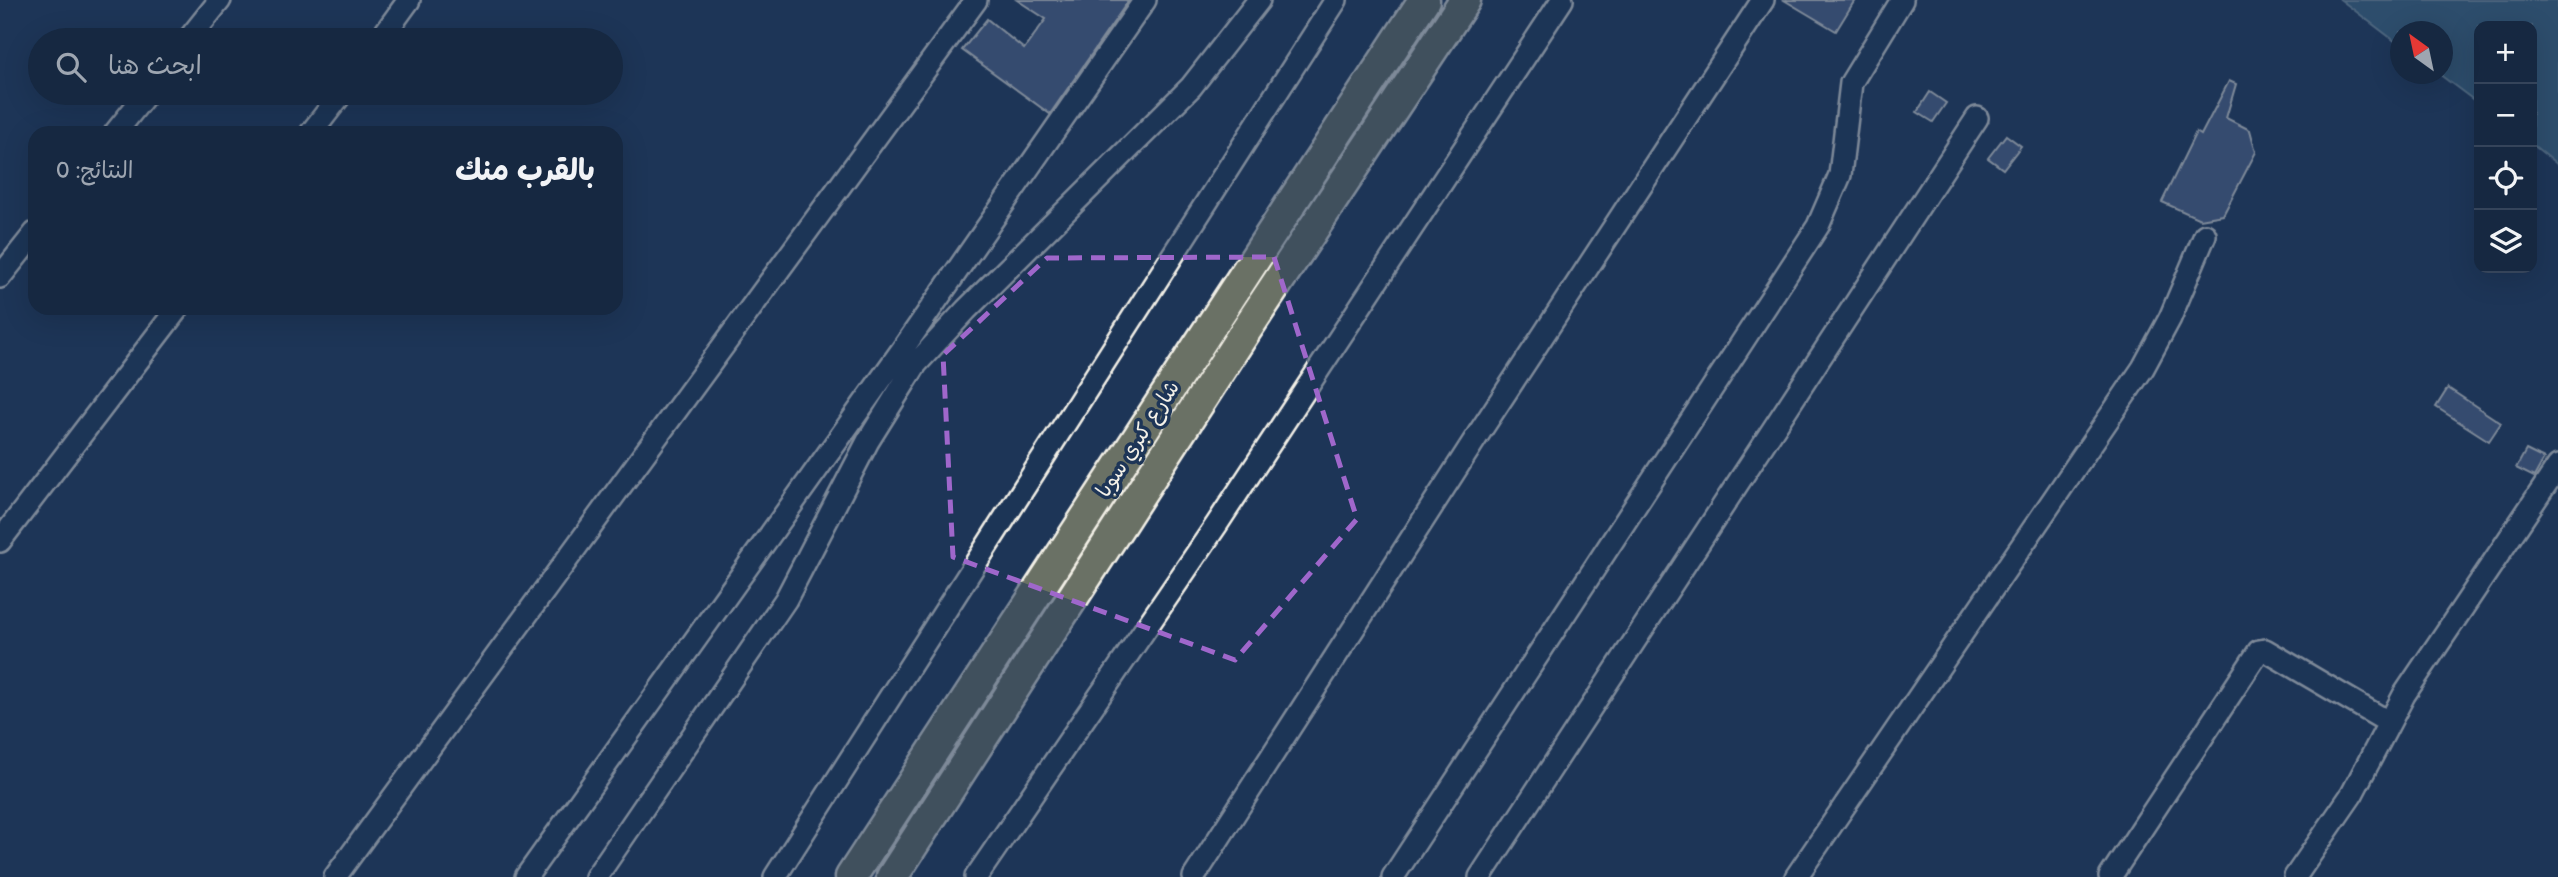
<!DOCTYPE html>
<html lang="ar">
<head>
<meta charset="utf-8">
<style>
  body { margin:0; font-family:"Balsamiq Sans","Playpen Sans Arabic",sans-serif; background:#1f3048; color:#f1f3f6; direction:rtl }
  .controls { position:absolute; right:21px; top:21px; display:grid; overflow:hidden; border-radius:14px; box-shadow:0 7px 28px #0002 }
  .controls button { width:63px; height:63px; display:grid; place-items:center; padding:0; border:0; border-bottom:2px solid #35445a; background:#162841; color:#f1f3f6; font:35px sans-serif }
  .compass { position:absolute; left:2390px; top:21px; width:63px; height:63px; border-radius:50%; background:#162841; box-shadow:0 7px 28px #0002; rotate:327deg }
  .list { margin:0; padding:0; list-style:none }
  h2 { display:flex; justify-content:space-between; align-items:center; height:91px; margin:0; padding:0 28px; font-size:30px }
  h2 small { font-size:23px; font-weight:400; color:#9ea6b1 }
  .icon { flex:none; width:38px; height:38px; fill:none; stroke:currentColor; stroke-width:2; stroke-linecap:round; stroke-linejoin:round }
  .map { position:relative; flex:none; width:2558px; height:877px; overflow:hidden; direction:ltr }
  .search { position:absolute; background:#162841; box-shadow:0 7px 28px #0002; left:28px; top:28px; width:595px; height:77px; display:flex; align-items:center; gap:18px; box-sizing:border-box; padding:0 24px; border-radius:38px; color:#9ea6b1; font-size:26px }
  .panel { position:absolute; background:#162841; box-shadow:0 7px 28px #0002; left:28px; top:126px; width:595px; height:189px; border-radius:21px; direction:rtl }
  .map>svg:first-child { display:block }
  .water { fill:#406b86; stroke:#88a1ad; stroke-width:2 }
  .building { fill:#52668d; stroke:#f4f1e8; stroke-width:2 }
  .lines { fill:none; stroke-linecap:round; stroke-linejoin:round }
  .minor-casing { stroke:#f4f1e8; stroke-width:26 }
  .highway-casing { stroke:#f4f1e8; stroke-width:35 }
  .minor { stroke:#1d3557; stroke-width:21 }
  .highway { stroke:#6b7165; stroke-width:30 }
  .marked { fill:none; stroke:#9f67cb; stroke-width:5; stroke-dasharray:14 9; stroke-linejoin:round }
  .labels { text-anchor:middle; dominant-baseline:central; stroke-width:7; stroke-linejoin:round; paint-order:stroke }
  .street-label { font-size:21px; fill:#f4f1e8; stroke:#1d3557 }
</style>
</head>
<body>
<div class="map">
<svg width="2558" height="877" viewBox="0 0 2558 877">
  <rect width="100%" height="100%" fill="#1d3557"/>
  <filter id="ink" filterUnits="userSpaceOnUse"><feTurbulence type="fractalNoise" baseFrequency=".0143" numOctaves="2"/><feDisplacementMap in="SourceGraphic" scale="14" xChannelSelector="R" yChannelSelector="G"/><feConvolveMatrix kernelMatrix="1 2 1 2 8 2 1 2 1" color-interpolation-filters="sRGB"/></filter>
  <g filter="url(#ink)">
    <!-- water -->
    <path class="water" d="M2341,0H2558V165L2532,144V26H2479V104L2439,74H2442V32H2400V45Z"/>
    <!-- building -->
    <path class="building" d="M1017,0H1129L1050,114L962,50L987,19L1024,49L1046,19Z
      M1784,0H1855L1836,31Z
      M2229,81L2236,84L2226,118L2250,130L2256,152L2223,215L2200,219L2162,202L2196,132L2201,135Z
      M1930,92L1946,103L1933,122L1917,112Z
      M2006,135L2021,146L2003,169L1988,158Z
      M2448,388L2501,423L2489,441L2436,407Z
      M2526,450L2544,459L2534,477L2516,468Z"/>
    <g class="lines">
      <defs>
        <path id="minor" d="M188,40L220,0
          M380,40L409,0
          M115,133L147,93
          M311,133L342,93
          M0,277L35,233
          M0,541L178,308
          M335,877L976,0
          M526,877L902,350L1145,0
          M596,877L786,599L868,441L916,364L966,310L1191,87L1259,0
          M775,877L1336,0
          M976,877L1217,524L1562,0
          M1194,877L1481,430L1763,0
          M1393,877L1818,226L1840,175L1851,83L1902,0
          M1480,877L1977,118
          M1796,877L2143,368L2170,318L2205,235
          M2110,877L2259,651L2265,650L2388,722
          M2295,877L2352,794L2404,695L2558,466"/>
        <path id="highway" d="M851,877L1424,0
          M892,877L1246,330L1465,0"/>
      </defs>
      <!-- minor casing -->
      <use href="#minor" class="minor-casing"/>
      <!-- highway casing -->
      <use href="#highway" class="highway-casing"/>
      <!-- minor -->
      <use href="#minor" class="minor"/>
      <!-- highway -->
      <use href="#highway" class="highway"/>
    </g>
  </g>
  <!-- marked area -->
  <path d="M0 0H2558V877H0ZM1274,257L1357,519L1235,660L953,557L943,355L1047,258Z" fill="#1d3557" fill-opacity=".55" fill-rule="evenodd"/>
  <path class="marked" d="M1274,257L1357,519L1235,660L953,557L943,355L1047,258Z"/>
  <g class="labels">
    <!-- street labels -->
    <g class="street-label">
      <text transform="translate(1138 439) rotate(-57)">شارع كبري سوبا</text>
    </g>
  </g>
</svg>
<div class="controls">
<button>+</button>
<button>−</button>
<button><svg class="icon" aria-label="locate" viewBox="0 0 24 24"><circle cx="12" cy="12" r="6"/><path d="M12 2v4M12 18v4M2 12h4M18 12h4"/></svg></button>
<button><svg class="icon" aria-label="layers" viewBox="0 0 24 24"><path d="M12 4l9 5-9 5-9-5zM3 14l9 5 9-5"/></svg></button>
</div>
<svg class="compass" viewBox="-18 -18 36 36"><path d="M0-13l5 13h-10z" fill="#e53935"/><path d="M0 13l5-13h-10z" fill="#9ea6b1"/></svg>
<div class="search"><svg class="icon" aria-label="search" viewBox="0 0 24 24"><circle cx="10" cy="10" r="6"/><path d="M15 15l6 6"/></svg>ابحث هنا</div>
<section class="panel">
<h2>بالقرب منك<small>النتائج: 0</small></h2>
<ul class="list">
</ul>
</section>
</div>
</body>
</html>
